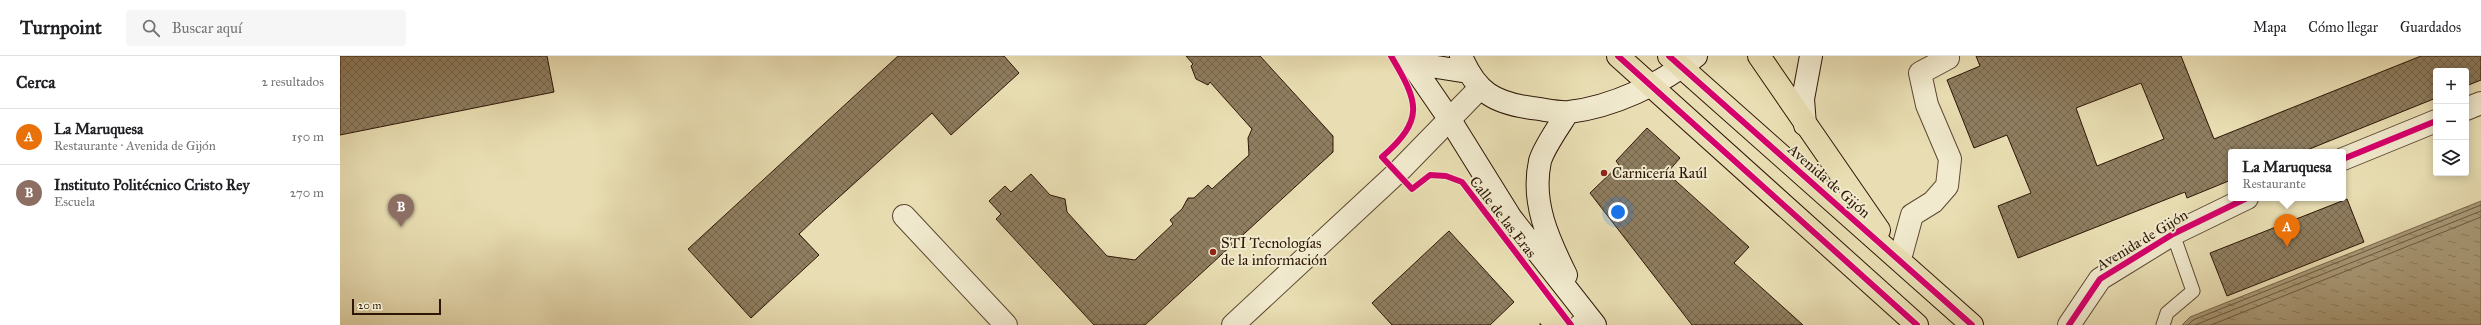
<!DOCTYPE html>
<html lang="es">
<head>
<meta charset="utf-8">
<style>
  body { margin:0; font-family:"IM FELL Great Primer",serif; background:#f6f6f6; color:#202124 }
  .controls { position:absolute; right:12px; top:12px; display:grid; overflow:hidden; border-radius:4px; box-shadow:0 2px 10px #0003 }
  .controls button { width:36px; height:36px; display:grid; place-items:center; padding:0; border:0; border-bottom:1px solid #e0e0e0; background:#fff; color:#202124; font:20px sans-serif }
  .scale { position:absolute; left:12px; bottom:10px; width:89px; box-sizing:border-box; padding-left:4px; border:2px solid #2e1606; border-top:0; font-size:11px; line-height:14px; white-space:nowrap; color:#2e1606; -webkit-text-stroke:3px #f1eace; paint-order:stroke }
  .you { position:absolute; left:1278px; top:156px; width:14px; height:14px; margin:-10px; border:3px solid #fff; border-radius:50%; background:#1a73e8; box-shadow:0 0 0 6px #1a73e833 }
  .badge { display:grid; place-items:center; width:26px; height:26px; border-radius:50%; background:#111827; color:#fff; font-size:13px; font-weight:700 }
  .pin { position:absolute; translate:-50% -33px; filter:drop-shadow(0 1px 2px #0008) }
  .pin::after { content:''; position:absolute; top:21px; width:14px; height:12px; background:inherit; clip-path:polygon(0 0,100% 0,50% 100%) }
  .popup { position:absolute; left:1888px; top:93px; width:118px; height:52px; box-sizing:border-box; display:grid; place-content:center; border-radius:4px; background:#fff; filter:drop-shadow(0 1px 3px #0005); font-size:13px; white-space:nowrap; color:#757577 }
  .popup b { font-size:15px; color:#202124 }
  .popup::after { content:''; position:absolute; left:50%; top:100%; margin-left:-8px; border:8px solid transparent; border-top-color:#fff }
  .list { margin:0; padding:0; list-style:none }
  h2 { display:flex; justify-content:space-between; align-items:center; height:52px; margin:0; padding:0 16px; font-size:17px }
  h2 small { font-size:13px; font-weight:400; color:#757577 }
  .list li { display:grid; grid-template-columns:26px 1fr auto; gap:12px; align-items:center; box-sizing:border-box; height:56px; padding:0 16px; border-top:1px solid #e0e0e0 }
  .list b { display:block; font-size:15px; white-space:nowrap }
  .list p { margin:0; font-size:13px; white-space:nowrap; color:#757577 }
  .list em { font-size:13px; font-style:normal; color:#757577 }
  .icon { flex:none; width:22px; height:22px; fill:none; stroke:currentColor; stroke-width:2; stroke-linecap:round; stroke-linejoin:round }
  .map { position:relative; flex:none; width:2141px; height:269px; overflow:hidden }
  header { display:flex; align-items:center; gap:24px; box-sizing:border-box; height:56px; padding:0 20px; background:#fff; border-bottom:1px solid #e0e0e0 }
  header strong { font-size:19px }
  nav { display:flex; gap:22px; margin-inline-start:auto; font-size:14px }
  .search { width:280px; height:36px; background:#f6f6f6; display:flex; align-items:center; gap:10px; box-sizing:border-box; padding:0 14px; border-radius:4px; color:#757577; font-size:15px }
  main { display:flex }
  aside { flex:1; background:#fff }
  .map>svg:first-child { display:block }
  .water { fill:url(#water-ripples); stroke:#78654a }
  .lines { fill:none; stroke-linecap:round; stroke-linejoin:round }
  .shore { stroke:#6c583f; stroke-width:1 }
  .building { fill:url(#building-cross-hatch); stroke:#2e1606; fill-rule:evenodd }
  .lane-casing { stroke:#5d4831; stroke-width:15 }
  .street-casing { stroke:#5d4831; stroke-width:24 }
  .secondary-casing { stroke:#2e1606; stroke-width:24 }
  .highway-casing { stroke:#2e1606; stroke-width:24 }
  .path { stroke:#2e1606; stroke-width:2.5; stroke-dasharray:3 2; stroke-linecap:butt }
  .lane { stroke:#f1eace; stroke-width:13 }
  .street { stroke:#f1eace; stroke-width:22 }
  .secondary { stroke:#f1eace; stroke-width:22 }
  .highway { stroke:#e9deb3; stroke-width:22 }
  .cycleway-casing { stroke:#f1eace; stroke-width:8 }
  .cycleway { stroke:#d6006c; stroke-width:6 }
  .poi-dot { fill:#8f2418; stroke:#f1eace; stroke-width:1.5 }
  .labels { text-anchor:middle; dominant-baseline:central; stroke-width:4; stroke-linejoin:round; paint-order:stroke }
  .poi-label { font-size:15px; fill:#2e1606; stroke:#f1eace; text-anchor:start }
  .street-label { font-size:15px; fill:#2e1606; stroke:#f1eace }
</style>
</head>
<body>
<header>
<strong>Turnpoint</strong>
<div class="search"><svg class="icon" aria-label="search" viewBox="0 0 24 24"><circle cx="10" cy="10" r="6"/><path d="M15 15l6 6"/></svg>Buscar aquí</div>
<nav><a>Mapa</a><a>Cómo llegar</a><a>Guardados</a></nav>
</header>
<main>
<aside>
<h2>Cerca<small>2 resultados</small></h2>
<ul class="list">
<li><span class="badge" style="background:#e8710a">A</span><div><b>La Maruquesa</b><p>Restaurante · Avenida de Gijón</p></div><em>150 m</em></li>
<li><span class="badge" style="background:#8d6e63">B</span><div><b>Instituto Politécnico Cristo Rey</b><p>Escuela</p></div><em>270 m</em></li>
</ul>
</aside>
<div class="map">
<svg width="2141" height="269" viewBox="0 0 2141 269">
  <defs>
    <pattern id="water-ripples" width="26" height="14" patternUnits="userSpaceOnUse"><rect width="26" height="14" fill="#a99a78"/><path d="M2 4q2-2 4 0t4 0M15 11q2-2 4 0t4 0" fill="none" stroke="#8a7d60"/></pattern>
    <pattern id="building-cross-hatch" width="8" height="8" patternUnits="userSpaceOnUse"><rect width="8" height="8" fill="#8f7e60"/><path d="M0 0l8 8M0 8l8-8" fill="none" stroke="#75664d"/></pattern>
  </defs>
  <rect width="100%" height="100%" fill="#e9deb3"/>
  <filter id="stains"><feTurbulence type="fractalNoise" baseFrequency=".005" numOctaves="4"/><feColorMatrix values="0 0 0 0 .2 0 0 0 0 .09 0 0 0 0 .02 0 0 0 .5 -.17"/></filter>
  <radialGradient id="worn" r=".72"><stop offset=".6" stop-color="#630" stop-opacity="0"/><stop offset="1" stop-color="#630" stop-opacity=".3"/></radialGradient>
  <!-- water -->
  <path class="water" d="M2141,145V269H1842L1850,261Z"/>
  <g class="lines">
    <!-- shore -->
    <path class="shore" d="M1848,269L1853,264L2141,149
      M1855,269L2141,155
      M1871,269L2141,161"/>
  </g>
  <!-- building -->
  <path class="building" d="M0,0H207L214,36L0,79Z
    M558,0H664L679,17L611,79L592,57L476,162L459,178L479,199L411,262L348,193Z
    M846,0H920L993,80V96L805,269H754L656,163L661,158L649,145L665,130L671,136L691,118L710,139L725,143L727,156L767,200L795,204L833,168L830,164L842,153L848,142H854L868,129L872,133L909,99L908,82L912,73L870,26L868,29L856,23L851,10L853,8Z
    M1636,0H1841L1874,83L2081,0H2141V24L2126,30V15H2096V42L1962,96H1891V124L1847,142L1845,136L1678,202L1658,150L1691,137L1667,79L1634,92L1607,24L1640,10ZM1801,27L1824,83L1757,110L1736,52Z
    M1307,72L1340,102L1327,117L1409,191L1394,207L1463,269H1352L1250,137L1279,109L1276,105Z
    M2007,143L2024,186L1887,240L1870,197Z
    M1109,175L1174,246L1150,269H1052L1032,247Z"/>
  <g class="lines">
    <defs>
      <path id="lane" d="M1234,269L1246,258
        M1823,269L1827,257L1853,235L1833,178"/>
      <path id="street" d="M2126,53L2141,47
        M2003,103L2096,65
        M564,160L666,269
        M1560,203L1572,159L1593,146L1607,130L1610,103L1587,49L1580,17L1608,2
        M893,269L1061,113L1140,32
        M1729,269L1760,223L1833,178L1907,142"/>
      <path id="secondary" d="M1066,0L1110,64L1171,162L1255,269
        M1121,0C1136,36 1154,47 1192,52C1203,53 1217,57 1229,56C1272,51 1322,28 1356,0
        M1071,7L1128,16
        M1465,69L1463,43L1471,0
        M1226,219C1208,183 1191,146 1200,105C1204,91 1220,69 1228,56"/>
      <path id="highway" d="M1278,0L1577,269
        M1329,0L1632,269
        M1419,0L1539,174"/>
    </defs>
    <!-- lane casing -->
    <use href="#lane" class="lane-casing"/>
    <!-- street casing -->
    <use href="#street" class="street-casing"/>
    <!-- secondary casing -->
    <use href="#secondary" class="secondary-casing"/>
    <!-- highway casing -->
    <use href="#highway" class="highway-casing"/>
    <!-- path -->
    <path class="path" d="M1200,269L1201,268"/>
    <!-- lane -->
    <use href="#lane" class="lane"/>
    <!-- street -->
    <use href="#street" class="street"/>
    <!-- secondary -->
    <use href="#secondary" class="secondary"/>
    <!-- highway -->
    <use href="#highway" class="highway"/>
    <defs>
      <path id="cycleway" d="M1051,0C1079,47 1085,63 1042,101L1072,133L1090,119L1106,120L1122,126L1231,269
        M1278,0L1577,269
        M1329,0L1632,269
        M2003,103L2096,65
        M1729,269L1760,223L1833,178L1907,142"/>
    </defs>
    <!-- cycleway casing -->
    <use href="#cycleway" class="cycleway-casing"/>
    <!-- cycleway -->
    <use href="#cycleway" class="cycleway"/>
  </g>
  <!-- markers -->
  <g class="poi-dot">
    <circle cx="1264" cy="117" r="4"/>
    <circle cx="873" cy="196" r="4"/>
  </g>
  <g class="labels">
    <!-- poi labels -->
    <g class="poi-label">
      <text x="1272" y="117">Carnicería Raúl</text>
      <text x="881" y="187">STI Tecnologías<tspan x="881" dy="17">de la información</tspan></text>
    </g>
    <!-- street labels -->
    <g class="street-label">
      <text transform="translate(1489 125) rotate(41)">Avenida de Gijón</text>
      <text transform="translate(1163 161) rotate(52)">Calle de las Eras</text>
      <text transform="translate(1802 184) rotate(-31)">Avenida de Gijón</text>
    </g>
  </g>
  <rect width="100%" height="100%" filter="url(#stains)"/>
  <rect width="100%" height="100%" fill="url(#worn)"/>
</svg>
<div class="controls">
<button>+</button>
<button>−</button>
<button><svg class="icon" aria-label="layers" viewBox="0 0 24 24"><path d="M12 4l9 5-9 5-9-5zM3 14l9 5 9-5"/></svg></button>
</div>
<div class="scale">20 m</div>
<div class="you"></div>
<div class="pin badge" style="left:1947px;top:191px;background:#e8710a">A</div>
<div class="popup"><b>La Maruquesa</b>Restaurante</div>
<div class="pin badge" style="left:61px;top:171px;background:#8d6e63">B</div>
</div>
</main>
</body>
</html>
